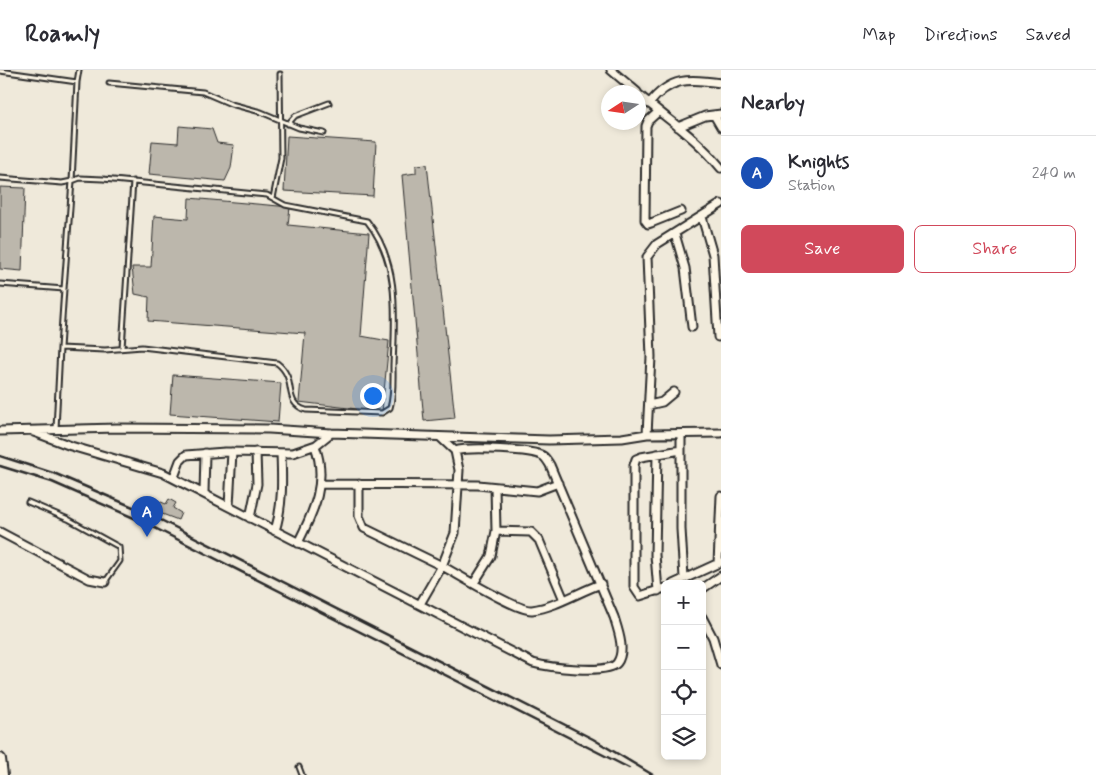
<!DOCTYPE html>
<html lang="en">
<head>
<meta charset="utf-8">
<style>
  body { margin:0; font-family:Mynerve,sans-serif; background:#f2f2f3; color:#2b2b33 }
  .controls { position:absolute; right:15px; bottom:15px; display:grid; overflow:hidden; border-radius:8px; box-shadow:0 2px 8px #0003 }
  .controls button { width:45px; height:45px; display:grid; place-items:center; padding:0; border:0; border-bottom:1px solid #e1e1e2; background:#fff; color:#2b2b33; font:25px sans-serif }
  .compass { position:absolute; left:601px; top:15px; width:45px; height:45px; border-radius:50%; background:#fff; box-shadow:0 2px 8px #0003; rotate:258deg }
  .you { position:absolute; left:372px; top:325px; width:18px; height:18px; margin:-12px; border:4px solid #fff; border-radius:50%; background:#1a73e8; box-shadow:0 0 0 8px #1a73e833 }
  .badge { display:grid; place-items:center; width:32px; height:32px; border-radius:50%; background:#d1495b; color:#fff; font-size:16px; font-weight:700 }
  .pin { position:absolute; translate:-50% -41px; filter:drop-shadow(0 1px 2px #0008) }
  .pin::after { content:''; position:absolute; top:26px; width:18px; height:15px; background:inherit; clip-path:polygon(0 0,100% 0,50% 100%) }
  .list { margin:0; padding:0; list-style:none }
  h2 { display:flex; justify-content:space-between; align-items:center; height:65px; margin:0; padding:0 20px; font-size:21px }
  h2 small { font-size:16px; font-weight:400; color:#7c7c81 }
  .list li { display:grid; grid-template-columns:32px 1fr auto; gap:15px; align-items:center; box-sizing:border-box; height:75px; padding:0 20px; border-top:1px solid #e1e1e2 }
  .list b { display:block; font-size:19px; white-space:nowrap }
  .list p { margin:0; font-size:16px; white-space:nowrap; color:#7c7c81 }
  .list em { font-size:16px; font-style:normal; color:#7c7c81 }
  .actions { display:flex; gap:10px; padding:15px 20px }
  .actions a { flex:1; padding:11px 0; border:1px solid #d1495b; border-radius:8px; text-align:center; font-size:18px; color:#d1495b }
  .actions .main { background:#d1495b; color:#fff }
  .icon { flex:none; width:28px; height:28px; fill:none; stroke:currentColor; stroke-width:2; stroke-linecap:round; stroke-linejoin:round }
  .map { position:relative; flex:none; width:721px; height:705px; overflow:hidden }
  header { display:flex; align-items:center; gap:30px; box-sizing:border-box; height:70px; padding:0 25px; background:#fff; border-bottom:1px solid #e1e1e2 }
  header strong { font-size:24px }
  nav { display:flex; gap:28px; margin-inline-start:auto; font-size:18px }
  main { display:flex }
  aside { flex:1; background:#fff }
  .map>svg:first-child { display:block }
  .building { fill:#bcb7ac; stroke:#2b2b2b }
  .lines { fill:none; stroke-linecap:round; stroke-linejoin:round }
  .lane-casing { stroke:#2b2b2b; stroke-width:7 }
  .street-casing { stroke:#2b2b2b; stroke-width:11 }
  .primary-casing { stroke:#2b2b2b; stroke-width:14 }
  .lane { stroke:#fcf5e5; stroke-width:3 }
  .street { stroke:#fcf5e5; stroke-width:7 }
  .primary { stroke:#fcf5e5; stroke-width:10 }
  .rail { stroke:#2b2b2b; stroke-width:2.5 }
</style>
</head>
<body>
<header>
<strong>Roamly</strong>
<nav><a>Map</a><a>Directions</a><a>Saved</a></nav>
</header>
<main>
<div class="map">
<svg width="721" height="705" viewBox="0 0 721 705">
  <rect width="100%" height="100%" fill="#efe9da"/>
  <filter id="ink" filterUnits="userSpaceOnUse"><feTurbulence type="fractalNoise" baseFrequency=".02" numOctaves="2"/><feDisplacementMap in="SourceGraphic" scale="10" xChannelSelector="R" yChannelSelector="G"/><feConvolveMatrix kernelMatrix="1 2 1 2 8 2 1 2 1" color-interpolation-filters="sRGB"/></filter>
  <g filter="url(#ink)">
    <!-- building -->
    <path class="building" d="M179,56L212,59L217,73L234,75L231,98L225,111L149,104L152,71L178,73Z
      M287,66L376,72L373,126L284,121Z
      M427,94L455,348L424,351L402,105L416,103V95Z
      M0,117L25,118L22,201L0,199Z
      M189,128L290,137L288,155L369,163L361,266L389,271L382,342L299,332L305,263L148,251L149,227L135,224L132,197H151L154,146L188,149Z
      M173,305L281,313L278,352L170,344Z
      M151,428L166,434L169,429L176,433L173,438L181,443L178,450L157,442L159,439L148,434Z"/>
    <g class="lines">
      <defs>
        <path id="lane" d="M0,1L77,12L72,111L80,108L103,109L256,124L267,125L285,135L367,151C400,192 395,246 393,295C393,309 394,325 390,338L382,343L306,340C281,332 299,310 277,293L142,277L105,280L60,278L64,219
          M77,12L79,0
          M109,13L203,22L231,34L261,42L299,58L324,63
          M288,54L295,46L329,33
          M0,108L62,113L72,111L64,219L0,214
          M273,128L281,88L280,4
          M122,278L133,111
          M56,359L60,278
          M28,432L68,449L119,477L120,491L105,512
          M299,697L302,705"/>
        <path id="street" d="M611,0L637,22
          M638,24C668,50 696,67 721,98
          M649,34C670,7 689,8 721,13
          M658,42L648,51L646,56L645,150L648,154L651,153L681,141
          M714,45L721,57
          M678,57L705,46L721,44
          M702,147L713,185L718,267
          M675,164L685,198L692,257
          M649,335L662,332L674,322
          M0,361L117,358L269,359L331,363L549,370L622,368L647,364L721,363
          M34,362L71,376L163,403L533,593C547,597 608,605 617,593C626,581 618,560 614,547L550,395C548,392 546,388 543,386C532,379 468,377 455,381
          M647,364L651,287L647,187L657,174L721,134
          M681,364V459L684,508
          M657,384L655,485L658,521
          M174,407L180,391L186,385L225,382L293,383L316,375L331,363
          M320,414L478,415L537,421L558,413
          M359,414V446L364,458L442,496L455,463L459,400L455,381L440,367
          M495,417L496,461
          M204,423L205,383
          M229,436L232,382
          M250,448L257,414L256,382
          M275,461C283,435 282,409 281,383
          M0,462L89,509L105,512
          M298,473C314,441 328,411 315,376
          M718,494L721,426
          M474,513L491,486L496,461L531,462L539,470L564,530
          M673,514L721,492
          M665,518L640,526L634,517V395L636,389L641,387L681,380
          M702,519L721,506
          M420,534L442,496C459,505 519,542 532,540C556,537 578,522 601,514
          M702,547L713,568L721,595"/>
        <path id="primary" d="M0,689L2,705"/>
      </defs>
      <!-- lane casing -->
      <use href="#lane" class="lane-casing"/>
      <!-- street casing -->
      <use href="#street" class="street-casing"/>
      <!-- primary casing -->
      <use href="#primary" class="primary-casing"/>
      <!-- lane -->
      <use href="#lane" class="lane"/>
      <!-- street -->
      <use href="#street" class="street"/>
      <!-- primary -->
      <use href="#primary" class="primary"/>
      <!-- rail -->
      <path class="rail" d="M0,386L56,404L147,443L593,669L653,705
        M0,396L52,412L143,452L629,698"/>
    </g>
  </g>
</svg>
<div class="controls">
<button>+</button>
<button>−</button>
<button><svg class="icon" aria-label="locate" viewBox="0 0 24 24"><circle cx="12" cy="12" r="6"/><path d="M12 2v4M12 18v4M2 12h4M18 12h4"/></svg></button>
<button><svg class="icon" aria-label="layers" viewBox="0 0 24 24"><path d="M12 4l9 5-9 5-9-5zM3 14l9 5 9-5"/></svg></button>
</div>
<svg class="compass" viewBox="-18 -18 36 36"><path d="M0-13l5 13h-10z" fill="#e53935"/><path d="M0 13l5-13h-10z" fill="#7c7c81"/></svg>
<div class="you"></div>
<div class="pin badge" style="left:147px;top:467px;background:#1a4fb4">A</div>
</div>
<aside>
<h2>Nearby<small></small></h2>
<ul class="list">
<li><span class="badge" style="background:#1a4fb4">A</span><div><b>Knights</b><p>Station</p></div><em>240 m</em></li>
</ul>
<div class="actions"><a class="main">Save</a><a>Share</a></div>
</aside>
</main>
</body>
</html>
